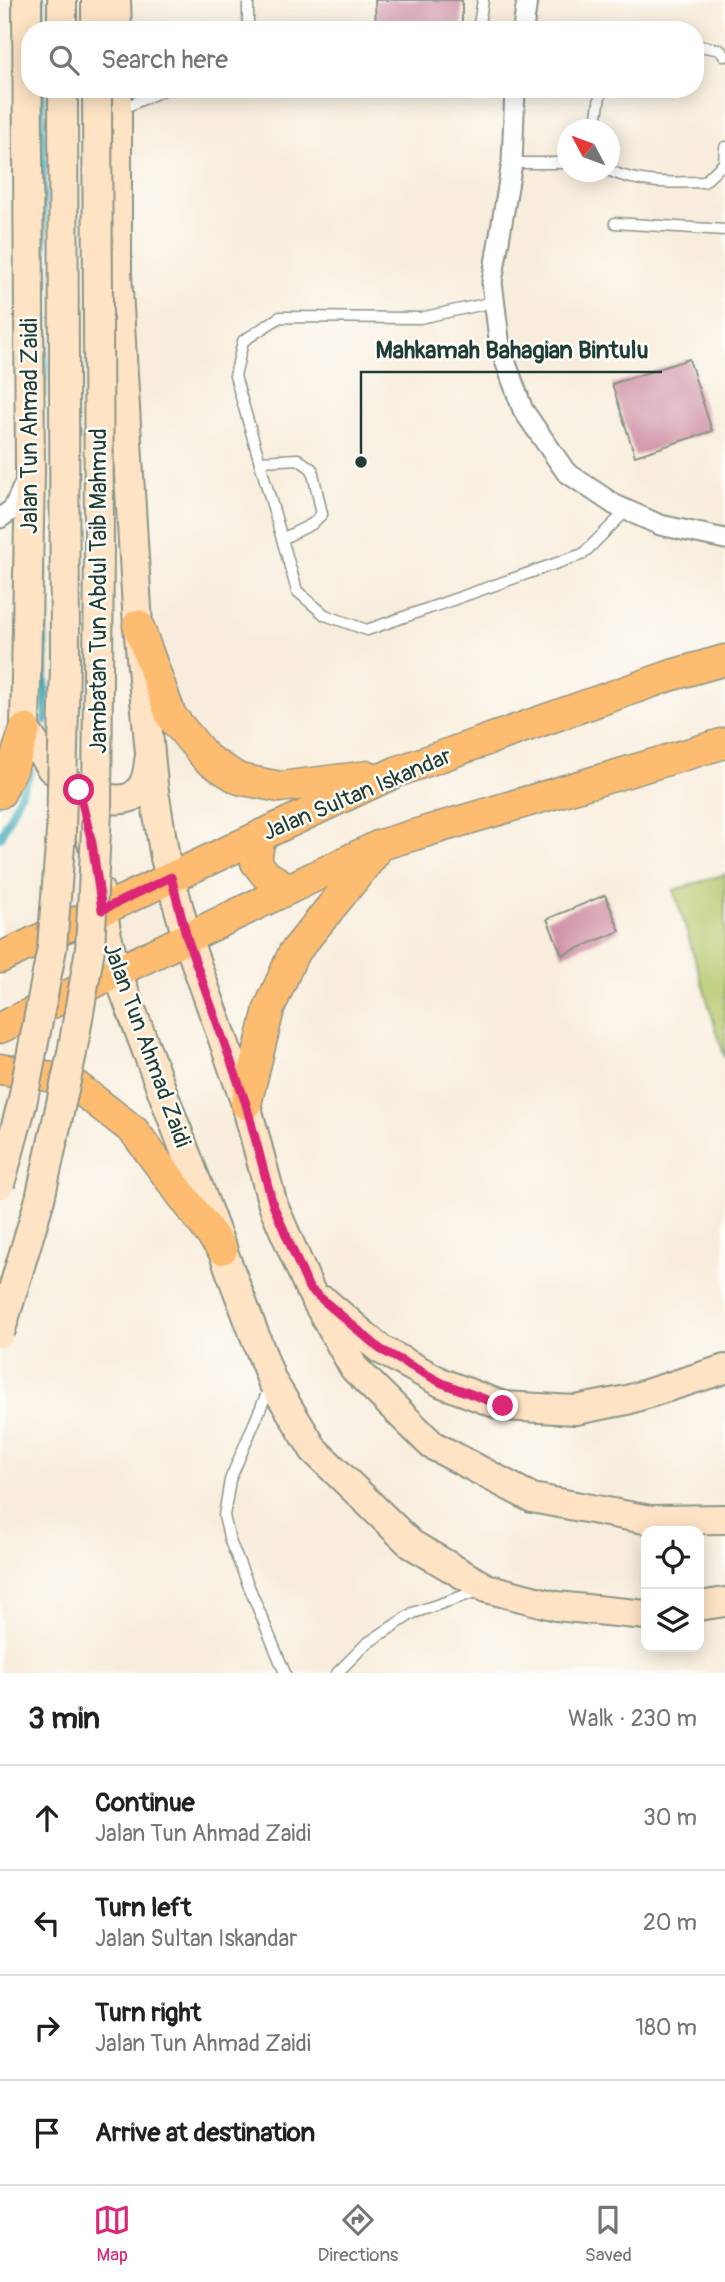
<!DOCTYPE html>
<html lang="en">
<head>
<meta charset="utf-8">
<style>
  body { margin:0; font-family:Pangolin,sans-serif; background:#f2f2f2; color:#202124 }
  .controls { position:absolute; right:21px; bottom:21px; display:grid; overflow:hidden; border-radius:14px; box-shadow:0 4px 18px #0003 }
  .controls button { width:63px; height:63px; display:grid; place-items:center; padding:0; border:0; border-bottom:2px solid #e0e0e0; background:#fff; color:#202124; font:35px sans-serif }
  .compass { position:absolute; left:557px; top:119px; width:63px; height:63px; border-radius:50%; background:#fff; box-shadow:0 4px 18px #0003; rotate:311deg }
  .stop { position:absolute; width:21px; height:21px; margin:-16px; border:5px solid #db2777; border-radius:50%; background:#fff }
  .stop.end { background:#db2777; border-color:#fff; box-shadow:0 2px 7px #0008 }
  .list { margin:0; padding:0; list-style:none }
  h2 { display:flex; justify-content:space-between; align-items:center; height:91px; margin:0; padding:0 28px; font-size:30px }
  h2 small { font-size:23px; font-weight:400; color:#757577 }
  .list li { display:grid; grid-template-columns:46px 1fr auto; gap:21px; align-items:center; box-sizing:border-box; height:105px; padding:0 28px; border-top:2px solid #e0e0e0 }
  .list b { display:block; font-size:26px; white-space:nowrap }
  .list p { margin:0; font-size:23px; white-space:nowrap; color:#757577 }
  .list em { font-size:23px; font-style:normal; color:#757577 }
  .icon { flex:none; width:38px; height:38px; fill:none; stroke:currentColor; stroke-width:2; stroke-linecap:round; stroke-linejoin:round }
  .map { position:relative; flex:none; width:725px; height:1673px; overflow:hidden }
  .search { position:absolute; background:#fff; box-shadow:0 4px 18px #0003; left:21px; right:21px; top:21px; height:77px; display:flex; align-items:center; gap:18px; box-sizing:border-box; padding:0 24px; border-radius:28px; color:#757577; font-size:26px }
  .sheet { height:511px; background:#fff }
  nav { display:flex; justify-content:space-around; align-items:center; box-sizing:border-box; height:98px; border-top:2px solid #e0e0e0; background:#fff; font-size:19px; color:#757577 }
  nav a { display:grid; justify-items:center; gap:4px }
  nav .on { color:#db2777 }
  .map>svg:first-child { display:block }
  .green { fill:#b3c568; stroke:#69814e; stroke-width:2 }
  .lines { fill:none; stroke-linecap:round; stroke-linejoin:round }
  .stream { stroke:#3eacbc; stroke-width:8 }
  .building { fill:#d194a9 }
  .service-casing { stroke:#8c9588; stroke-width:13 }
  .minor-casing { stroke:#8c9588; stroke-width:23 }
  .secondary-casing { stroke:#8c9588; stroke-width:32 }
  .primary-casing { stroke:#8c9588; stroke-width:33 }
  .service { stroke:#fff; stroke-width:10 }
  .minor { stroke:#fff; stroke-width:19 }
  .secondary { stroke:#fee4c5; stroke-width:28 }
  .primary { stroke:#fdbc6f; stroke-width:30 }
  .secondary-bridge-casing { stroke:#8c9588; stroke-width:32; stroke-linecap:butt }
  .secondary-bridge { stroke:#fee4c5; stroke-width:28 }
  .route { stroke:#db2777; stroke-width:9 }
  .labels { text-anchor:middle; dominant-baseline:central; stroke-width:5; stroke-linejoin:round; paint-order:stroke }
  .street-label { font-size:23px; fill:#1f3d34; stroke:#fdfcf7 }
  .leader { fill:none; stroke:#1f3d34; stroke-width:2.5 }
  .callout-dot { fill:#1f3d34; stroke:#fdfcf7; stroke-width:2.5 }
  .callout-label { font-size:24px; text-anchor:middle; font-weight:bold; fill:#1f3d34; stroke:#fdfcf7; stroke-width:5; stroke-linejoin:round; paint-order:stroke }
</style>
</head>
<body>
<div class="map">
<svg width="725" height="1673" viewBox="0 0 725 1673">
  <rect width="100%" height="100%" fill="#fdfcf7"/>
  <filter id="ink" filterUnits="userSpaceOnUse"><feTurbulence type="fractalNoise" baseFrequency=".0143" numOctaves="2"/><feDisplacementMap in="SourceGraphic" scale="14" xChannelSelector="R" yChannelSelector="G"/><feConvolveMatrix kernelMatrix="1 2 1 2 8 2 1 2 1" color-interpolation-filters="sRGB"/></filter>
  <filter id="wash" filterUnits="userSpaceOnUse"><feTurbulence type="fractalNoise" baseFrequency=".00686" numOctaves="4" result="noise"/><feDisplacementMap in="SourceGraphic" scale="28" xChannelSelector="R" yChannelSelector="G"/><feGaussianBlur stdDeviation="1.57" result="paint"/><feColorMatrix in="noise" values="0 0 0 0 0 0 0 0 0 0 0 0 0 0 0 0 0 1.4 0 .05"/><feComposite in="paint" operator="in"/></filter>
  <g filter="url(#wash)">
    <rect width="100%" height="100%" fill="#f8eddc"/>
    <!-- green -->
    <path class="green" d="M725,874V1059L674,890Z"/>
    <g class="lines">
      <!-- stream -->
      <path class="stream" d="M41,0V30
        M42,89L45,338L43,394
        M42,544L46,721
        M0,838L30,773"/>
    </g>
    <g id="blocks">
      <!-- building -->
      <path class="building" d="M375,0H462V30H376Z
        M689,359L712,431L635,456L612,384Z
        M605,895L620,931L562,955L547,919Z"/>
    </g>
  </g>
  <g filter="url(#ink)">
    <use href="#blocks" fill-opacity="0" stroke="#8c9588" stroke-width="2"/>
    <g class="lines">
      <defs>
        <path id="service" d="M248,0V30
          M478,30L483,0
          M695,45L720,50L725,56
          M121,109L166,89
          M595,130L601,89
          M512,163H568
          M610,171C640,184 671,183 704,182L724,163L725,147
          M615,223L725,230
          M494,302L420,318L280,317L243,341L235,376L297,591L325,615L367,630L583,554L627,510
          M260,461L298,459L312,469L322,514L312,524L282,539
          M270,1386L230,1480L224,1516L230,1541L285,1673
          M337,1673L366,1644L413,1613L478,1591"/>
        <path id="minor" d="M523,30L527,0
          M515,89L512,163L492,282L500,347L523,410L566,472L615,505L660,525L725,539
          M0,518L13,509L25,483"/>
        <path id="secondary" d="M27,0L30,472L25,729L51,768L79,791L92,843
          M62,0V30
          M96,0V30
          M116,0L117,30
          M117,89V274L138,625L153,785L165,858L187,938L246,1104L273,1205L309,1288L354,1368L432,1445L532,1498L650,1520L725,1519
          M79,791C116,803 145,809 149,761
          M99,890L107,936L117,972L272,1381L314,1450L411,1544L486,1588L556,1606L646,1615
          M324,1301L380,1349L442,1383L503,1406L576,1410L627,1400L725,1369
          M699,1606L725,1602"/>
        <path id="primary" d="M138,625L171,716L207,759L239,779L280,787L368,776
          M0,793L13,766L25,729
          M263,834L259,842L256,862L266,875L289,889
          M0,958L396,772L672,675L725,660
          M0,1028L380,845L725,743
          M0,1069L67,1079L134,1131L222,1249
          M246,1104L269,1009L293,954L374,854"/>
      </defs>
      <!-- service casing -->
      <use href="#service" class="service-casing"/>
      <!-- minor casing -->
      <use href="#minor" class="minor-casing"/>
      <!-- secondary casing -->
      <use href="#secondary" class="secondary-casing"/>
      <!-- primary casing -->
      <use href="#primary" class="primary-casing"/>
      <!-- service -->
      <use href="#service" class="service"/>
      <!-- minor -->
      <use href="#minor" class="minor"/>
      <!-- secondary -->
      <use href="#secondary" class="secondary"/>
      <!-- primary -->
      <use href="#primary" class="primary"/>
      <defs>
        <path id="secondary-bridge" d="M0,1184L22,1104L52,948L61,833L65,664L63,89
          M0,1333L40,1199L72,1053L90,949L97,811L99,541L97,89"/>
      </defs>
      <!-- secondary-bridge casing -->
      <use href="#secondary-bridge" class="secondary-bridge-casing"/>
      <!-- secondary-bridge -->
      <use href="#secondary-bridge" class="secondary-bridge"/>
    </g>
  </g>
  <g class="lines" filter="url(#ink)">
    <!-- route -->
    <path class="route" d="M79,790L92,843L102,910L171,877L187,938L246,1104L273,1205L309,1288L380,1349L442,1383L503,1406"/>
  </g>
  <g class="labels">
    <!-- street labels -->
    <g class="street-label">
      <text transform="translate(29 426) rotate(-90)">Jalan Tun Ahmad Zaidi</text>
      <text transform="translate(98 591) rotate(-90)">Jambatan Tun Abdul Taib Mahmud</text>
      <text transform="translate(357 794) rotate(-23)">Jalan Sultan Iskandar</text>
      <text transform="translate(147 1045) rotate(70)">Jalan Tun Ahmad Zaidi</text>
    </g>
  </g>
  <!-- callouts -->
  <path class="leader" d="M361 462L361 372H662"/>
  <circle class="callout-dot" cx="361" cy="462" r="7"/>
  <g class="callout-label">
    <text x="512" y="358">Mahkamah Bahagian Bintulu</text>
  </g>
</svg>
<div class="controls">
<button><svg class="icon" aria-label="locate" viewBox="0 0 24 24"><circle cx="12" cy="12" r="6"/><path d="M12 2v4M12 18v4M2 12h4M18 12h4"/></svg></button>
<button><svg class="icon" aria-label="layers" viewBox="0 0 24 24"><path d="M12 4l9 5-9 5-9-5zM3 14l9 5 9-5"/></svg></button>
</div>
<svg class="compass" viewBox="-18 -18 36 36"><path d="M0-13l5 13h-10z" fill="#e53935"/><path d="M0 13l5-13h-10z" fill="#757577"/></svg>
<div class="stop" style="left:79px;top:790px"></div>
<div class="stop end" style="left:503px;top:1406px"></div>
<div class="search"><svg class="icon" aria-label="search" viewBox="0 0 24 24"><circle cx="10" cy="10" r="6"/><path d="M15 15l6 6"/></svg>Search here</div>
</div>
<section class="sheet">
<h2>3 min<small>Walk · 230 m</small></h2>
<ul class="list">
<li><svg class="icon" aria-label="ahead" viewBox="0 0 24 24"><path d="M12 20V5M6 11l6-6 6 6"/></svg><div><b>Continue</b><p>Jalan Tun Ahmad Zaidi</p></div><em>30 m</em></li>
<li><svg class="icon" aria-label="left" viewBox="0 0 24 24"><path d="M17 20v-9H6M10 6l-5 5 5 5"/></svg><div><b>Turn left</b><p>Jalan Sultan Iskandar</p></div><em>20 m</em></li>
<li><svg class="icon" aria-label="right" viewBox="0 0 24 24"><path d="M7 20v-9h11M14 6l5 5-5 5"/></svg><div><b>Turn right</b><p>Jalan Tun Ahmad Zaidi</p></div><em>180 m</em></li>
<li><svg class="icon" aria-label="arrive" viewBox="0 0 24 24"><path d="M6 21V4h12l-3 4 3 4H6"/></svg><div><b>Arrive at destination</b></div></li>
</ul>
</section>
<nav>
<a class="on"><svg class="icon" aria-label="map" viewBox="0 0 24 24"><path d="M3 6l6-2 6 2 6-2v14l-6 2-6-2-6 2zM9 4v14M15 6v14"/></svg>Map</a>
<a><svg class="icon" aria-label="directions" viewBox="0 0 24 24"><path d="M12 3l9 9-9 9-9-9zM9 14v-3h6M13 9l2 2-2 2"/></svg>Directions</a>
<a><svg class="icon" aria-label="saved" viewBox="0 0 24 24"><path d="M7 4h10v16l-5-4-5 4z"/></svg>Saved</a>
</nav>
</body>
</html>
